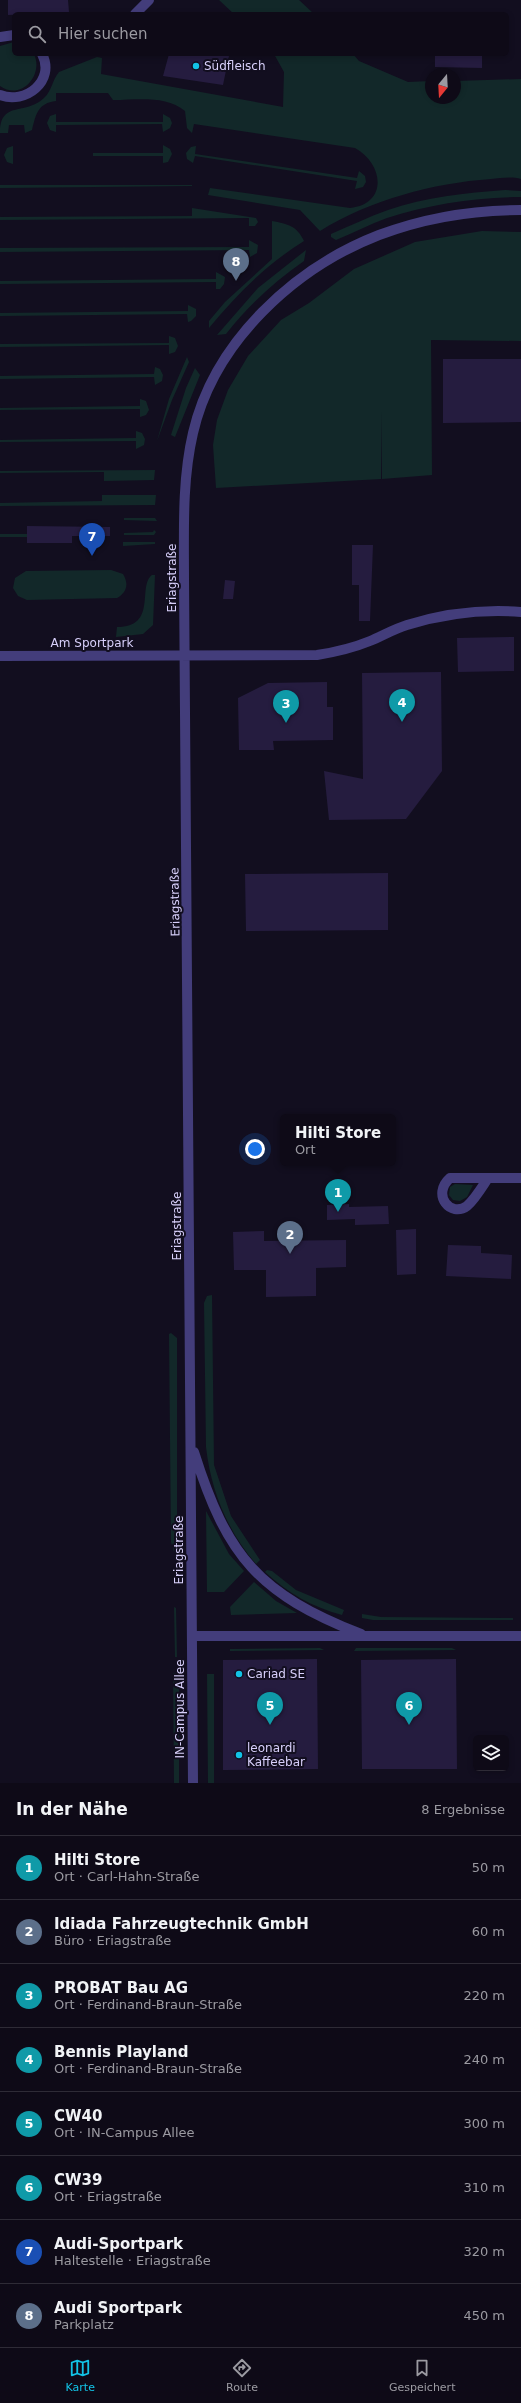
<!DOCTYPE html>
<html lang="de">
<head>
<meta charset="utf-8">
<style>
  body { margin:0; font-family:"DejaVu Sans",sans-serif; background:#1c1824; color:#f1f3f6 }
  .controls { position:absolute; right:12px; bottom:12px; display:grid; overflow:hidden; border-radius:6px; box-shadow:0 2px 6px #0003 }
  .controls button { width:36px; height:36px; display:grid; place-items:center; padding:0; border:0; border-bottom:1px solid #2e2b36; background:#0e0a17; color:#f1f3f6; font:20px sans-serif }
  .compass { position:absolute; left:425px; top:68px; width:36px; height:36px; border-radius:50%; background:#0e0a17; box-shadow:0 2px 6px #0003; rotate:198deg }
  .you { position:absolute; left:255px; top:1149px; width:14px; height:14px; margin:-10px; border:3px solid #fff; border-radius:50%; background:#1a73e8; box-shadow:0 0 0 6px #1a73e833 }
  .badge { display:grid; place-items:center; width:26px; height:26px; border-radius:50%; background:#12c3e6; color:#fff; font-size:13px; font-weight:700 }
  .pin { position:absolute; translate:-50% -33px; filter:drop-shadow(0 1px 2px #0008) }
  .pin::after { content:''; position:absolute; top:21px; width:14px; height:12px; background:inherit; clip-path:polygon(0 0,100% 0,50% 100%) }
  .popup { position:absolute; left:280px; top:1114px; width:116px; height:52px; box-sizing:border-box; display:grid; place-content:center; border-radius:6px; background:#0e0a17; filter:drop-shadow(0 1px 3px #0005); font-size:13px; white-space:nowrap; color:#9b9aa1 }
  .popup b { font-size:15px; color:#f1f3f6 }
  .popup::after { content:''; position:absolute; left:50%; top:100%; margin-left:-8px; border:8px solid transparent; border-top-color:#0e0a17 }
  .list { margin:0; padding:0; list-style:none }
  h2 { display:flex; justify-content:space-between; align-items:center; height:52px; margin:0; padding:0 16px; font-size:17px }
  h2 small { font-size:13px; font-weight:400; color:#9b9aa1 }
  .list li { display:grid; grid-template-columns:26px 1fr auto; gap:12px; align-items:center; box-sizing:border-box; height:64px; padding:0 16px; border-top:1px solid #2e2b36 }
  .list b { display:block; font-size:15px; white-space:nowrap }
  .list p { margin:0; font-size:13px; white-space:nowrap; color:#9b9aa1 }
  .list em { font-size:13px; font-style:normal; color:#9b9aa1 }
  .icon { flex:none; width:22px; height:22px; fill:none; stroke:currentColor; stroke-width:2; stroke-linecap:round; stroke-linejoin:round }
  .map { position:relative; flex:none; width:521px; height:1783px; overflow:hidden }
  .search { position:absolute; background:#0e0a17; box-shadow:0 2px 6px #0003; left:12px; right:12px; top:12px; height:44px; display:flex; align-items:center; gap:10px; box-sizing:border-box; padding:0 14px; border-radius:6px; color:#9b9aa1; font-size:15px }
  .sheet { height:564px; background:#0e0a17 }
  nav { display:flex; justify-content:space-around; align-items:center; box-sizing:border-box; height:56px; border-top:1px solid #2e2b36; background:#0e0a17; font-size:11px; color:#9b9aa1 }
  nav a { display:grid; justify-items:center; gap:2px }
  nav .on { color:#12c3e6 }
  .map>svg:first-child { display:block }
  .green { fill:#122829 }
  .building { fill:#251c3f }
  .lines { fill:none; stroke-linecap:round; stroke-linejoin:round }
  .minor { stroke:#433d7b; stroke-width:10 }
  .poi-dot { fill:#12c3e6; stroke:#120e1f; stroke-width:1.5 }
  .labels { text-anchor:middle; dominant-baseline:central; stroke-width:4; stroke-linejoin:round; paint-order:stroke }
  .poi-label { font-size:12px; fill:#d8d0fb; stroke:#120e1f; text-anchor:start }
  .street-label { font-size:12px; fill:#d8d0fb; stroke:#120e1f }
</style>
</head>
<body>
<div class="map">
<svg width="521" height="1783" viewBox="0 0 521 1783">
  <rect width="100%" height="100%" fill="#120e1f"/>
  <!-- green -->
  <path class="green" d="M219,0H299L314,14H234Z
    M14,42V54H34C44,75 21,101 0,86V46Z
    M274,54H353L359,61L408,82L431,81V98H455V81L521,79V179C512,176 500,178 491,179C433,183 370,200 320,231L300,210L208,195L210,188L350,208C388,204 384,164 355,148L194,124L192,133L187,128L185,111C166,95 137,100 113,100L108,93H56V101C38,103 36,114 32,130L25,133L24,125H9L8,133H0C0,100 25,116 44,98C52,91 52,80 59,72L97,57L102,58L101,74L283,107L284,72Z
    M56,114V122H163V114L170,118L172,123L170,128L163,132L162,124L56,125V132L50,130L47,123L50,116Z
    M163,145L170,149L172,154L168,162L163,163V156H93V153H163Z
    M13,146V164L7,162L4,155L7,148Z
    M196,146L195,154L357,178L359,171L365,176L366,182L363,187L355,189L357,181L195,156L193,163L187,159L186,153L191,147Z
    M0,185H192V186L0,188Z
    M505,190L521,191V197C476,197 430,204 387,218C370,224 353,233 336,240L331,237V234C350,226 368,217 388,210C426,197 465,193 505,190Z
    M192,208L256,218L258,222L255,226H249V218L0,220V217L192,216Z
    M272,221C288,224 297,226 304,241C267,264 237,294 209,328V321L225,302L272,259Z
    M482,231L521,232V341L431,340L432,475L382,479L381,412V479L216,488L213,445L217,420L228,390L248,356L281,320L309,303L354,269L415,242Z
    M249,240L258,245L257,253L250,257L249,250L0,252V248L249,247Z
    M306,250L304,261C275,281 248,306 226,334L217,335L258,288Z
    M216,272L225,277L224,284L220,289H216V282L0,284V281L216,279Z
    M188,305L196,309V316L191,321L188,322L187,314L0,316V313L188,311Z
    M169,336L175,338L178,346L175,352L169,354V345L0,347V344L169,343Z
    M187,357L189,362L172,400L157,441L169,399Z
    M155,367L160,369L163,375L162,381L155,385L154,377L0,379V376L154,374Z
    M195,368L200,375L175,437L171,435L186,388Z
    M140,399L146,401L149,410L146,415L140,417V409L0,410V408L140,406Z
    M136,431L142,433L145,439L144,445L136,449V441L0,442V440L136,438Z
    M155,470L154,480L104,481V472L0,473V471Z
    M102,495H156L155,505L0,506V503L102,501Z
    M124,518H155L157,521L124,520Z
    M154,530L156,532L154,535H124V533L153,532Z
    M0,534H27V537H0Z
    M123,542H155V544L123,546Z
    M111,570L123,574C129,584 127,592 117,598L27,600L18,596L13,588L15,578L26,571Z
    M152,575H155L153,625L143,634L116,637L117,627C158,627 137,586 152,575Z
    M455,1184L473,1185L467,1197L460,1201L453,1200L449,1195L450,1187Z
    M212,1295L214,1465L231,1516L260,1560L256,1564C227,1530 211,1491 206,1447L204,1303L207,1296Z
    M171,1333L177,1338V1547L174,1552L171,1542L169,1334Z
    M206,1511L229,1554L244,1571L224,1592H207Z
    M267,1570L272,1571L296,1590L344,1610L342,1615C312,1607 288,1593 265,1572Z
    M254,1582L276,1601L297,1613L231,1615L230,1607Z
    M174,1607L176,1608L177,1657H175Z
    M362,1614L381,1617L502,1618H513V1620H373L362,1618Z
    M320,1648L324,1650L230,1651V1649Z
    M356,1648H452L456,1650L354,1651Z
    M173,1673H179V1783H174Z
    M207,1674H214V1783H208Z"/>
  <!-- building -->
  <path class="building" d="M8,0H68L69,12L8,15Z
    M169,54L229,56L223,85L163,76Z
    M435,54H482V68L435,67Z
    M443,359H521V422L443,423Z
    M27,526L110,527V536H72V543H27Z
    M352,545H373L370,621H359V585H352Z
    M225,580L235,581L233,599H223Z
    M514,637V671L458,672L457,638Z
    M441,672L442,771L406,819L329,820L324,771L363,779L362,673Z
    M327,682V707H333V740L273,741L274,750H239L238,698L268,683Z
    M388,873V930L246,931L245,874Z
    M349,1204V1207L388,1206L389,1224L355,1225V1219L327,1220V1205Z
    M416,1229V1274L397,1275L396,1230Z
    M264,1231V1241L346,1240V1267L316,1268V1296L266,1297V1270H234L233,1232Z
    M448,1245L481,1246V1253L512,1255L511,1279L446,1276Z
    M317,1659L318,1769L223,1770V1660Z
    M456,1659L457,1769H362L361,1660Z"/>
  <g class="lines">
    <!-- minor -->
    <path class="minor" d="M135,14L149,0
      M0,37L14,35
      M0,95C25,105 56,81 42,54
      M0,656L317,655C336,652 353,648 370,641C382,636 394,629 407,625C443,614 483,609 521,612
      M488,1178C482,1187 475,1199 467,1206C451,1218 431,1195 450,1178H521
      M194,1452C227,1557 259,1594 361,1634
      M192,1636H521
      M193,1783L184,578C184,530 182,480 193,433C214,342 294,268 379,235C424,218 472,210 521,210"/>
  </g>
  <!-- markers -->
  <g class="poi-dot">
    <circle cx="196" cy="66" r="4"/>
    <circle cx="239" cy="1674" r="4"/>
    <circle cx="239" cy="1755" r="4"/>
  </g>
  <g class="labels">
    <!-- poi labels -->
    <g class="poi-label">
      <text x="204" y="66">Südfleisch</text>
      <text x="247" y="1674">Cariad SE</text>
      <text x="247" y="1748">leonardi<tspan x="247" dy="14">Kaffeebar</tspan></text>
    </g>
    <!-- street labels -->
    <g class="street-label">
      <text transform="translate(172 578) rotate(-90)">Eriagstraße</text>
      <text x="92" y="643">Am Sportpark</text>
      <text transform="translate(175 902) rotate(-91)">Eriagstraße</text>
      <text transform="translate(177 1226) rotate(-90)">Eriagstraße</text>
      <text transform="translate(179 1550) rotate(-90)">Eriagstraße</text>
      <text transform="translate(180 1709) rotate(-90)">IN-Campus Allee</text>
    </g>
  </g>
</svg>
<div class="controls">
<button><svg class="icon" aria-label="layers" viewBox="0 0 24 24"><path d="M12 4l9 5-9 5-9-5zM3 14l9 5 9-5"/></svg></button>
</div>
<svg class="compass" viewBox="-18 -18 36 36"><path d="M0-13l5 13h-10z" fill="#e53935"/><path d="M0 13l5-13h-10z" fill="#9b9aa1"/></svg>
<div class="you"></div>
<div class="pin badge" style="left:338px;top:1212px;background:#0f9aa8">1</div>
<div class="popup"><b>Hilti Store</b>Ort</div>
<div class="pin badge" style="left:290px;top:1254px;background:#5c6f8a">2</div>
<div class="pin badge" style="left:286px;top:723px;background:#0f9aa8">3</div>
<div class="pin badge" style="left:402px;top:722px;background:#0f9aa8">4</div>
<div class="pin badge" style="left:270px;top:1725px;background:#0f9aa8">5</div>
<div class="pin badge" style="left:409px;top:1725px;background:#0f9aa8">6</div>
<div class="pin badge" style="left:92px;top:556px;background:#1a4fb4">7</div>
<div class="pin badge" style="left:236px;top:281px;background:#5c6f8a">8</div>
<div class="search"><svg class="icon" aria-label="search" viewBox="0 0 24 24"><circle cx="10" cy="10" r="6"/><path d="M15 15l6 6"/></svg>Hier suchen</div>
</div>
<section class="sheet">
<h2>In der Nähe<small>8 Ergebnisse</small></h2>
<ul class="list">
<li><span class="badge" style="background:#0f9aa8">1</span><div><b>Hilti Store</b><p>Ort · Carl-Hahn-Straße</p></div><em>50 m</em></li>
<li><span class="badge" style="background:#5c6f8a">2</span><div><b>Idiada Fahrzeugtechnik GmbH</b><p>Büro · Eriagstraße</p></div><em>60 m</em></li>
<li><span class="badge" style="background:#0f9aa8">3</span><div><b>PROBAT Bau AG</b><p>Ort · Ferdinand-Braun-Straße</p></div><em>220 m</em></li>
<li><span class="badge" style="background:#0f9aa8">4</span><div><b>Bennis Playland</b><p>Ort · Ferdinand-Braun-Straße</p></div><em>240 m</em></li>
<li><span class="badge" style="background:#0f9aa8">5</span><div><b>CW40</b><p>Ort · IN-Campus Allee</p></div><em>300 m</em></li>
<li><span class="badge" style="background:#0f9aa8">6</span><div><b>CW39</b><p>Ort · Eriagstraße</p></div><em>310 m</em></li>
<li><span class="badge" style="background:#1a4fb4">7</span><div><b>Audi-Sportpark</b><p>Haltestelle · Eriagstraße</p></div><em>320 m</em></li>
<li><span class="badge" style="background:#5c6f8a">8</span><div><b>Audi Sportpark</b><p>Parkplatz</p></div><em>450 m</em></li>
</ul>
</section>
<nav>
<a class="on"><svg class="icon" aria-label="map" viewBox="0 0 24 24"><path d="M3 6l6-2 6 2 6-2v14l-6 2-6-2-6 2zM9 4v14M15 6v14"/></svg>Karte</a>
<a><svg class="icon" aria-label="directions" viewBox="0 0 24 24"><path d="M12 3l9 9-9 9-9-9zM9 14v-3h6M13 9l2 2-2 2"/></svg>Route</a>
<a><svg class="icon" aria-label="saved" viewBox="0 0 24 24"><path d="M7 4h10v16l-5-4-5 4z"/></svg>Gespeichert</a>
</nav>
</body>
</html>
